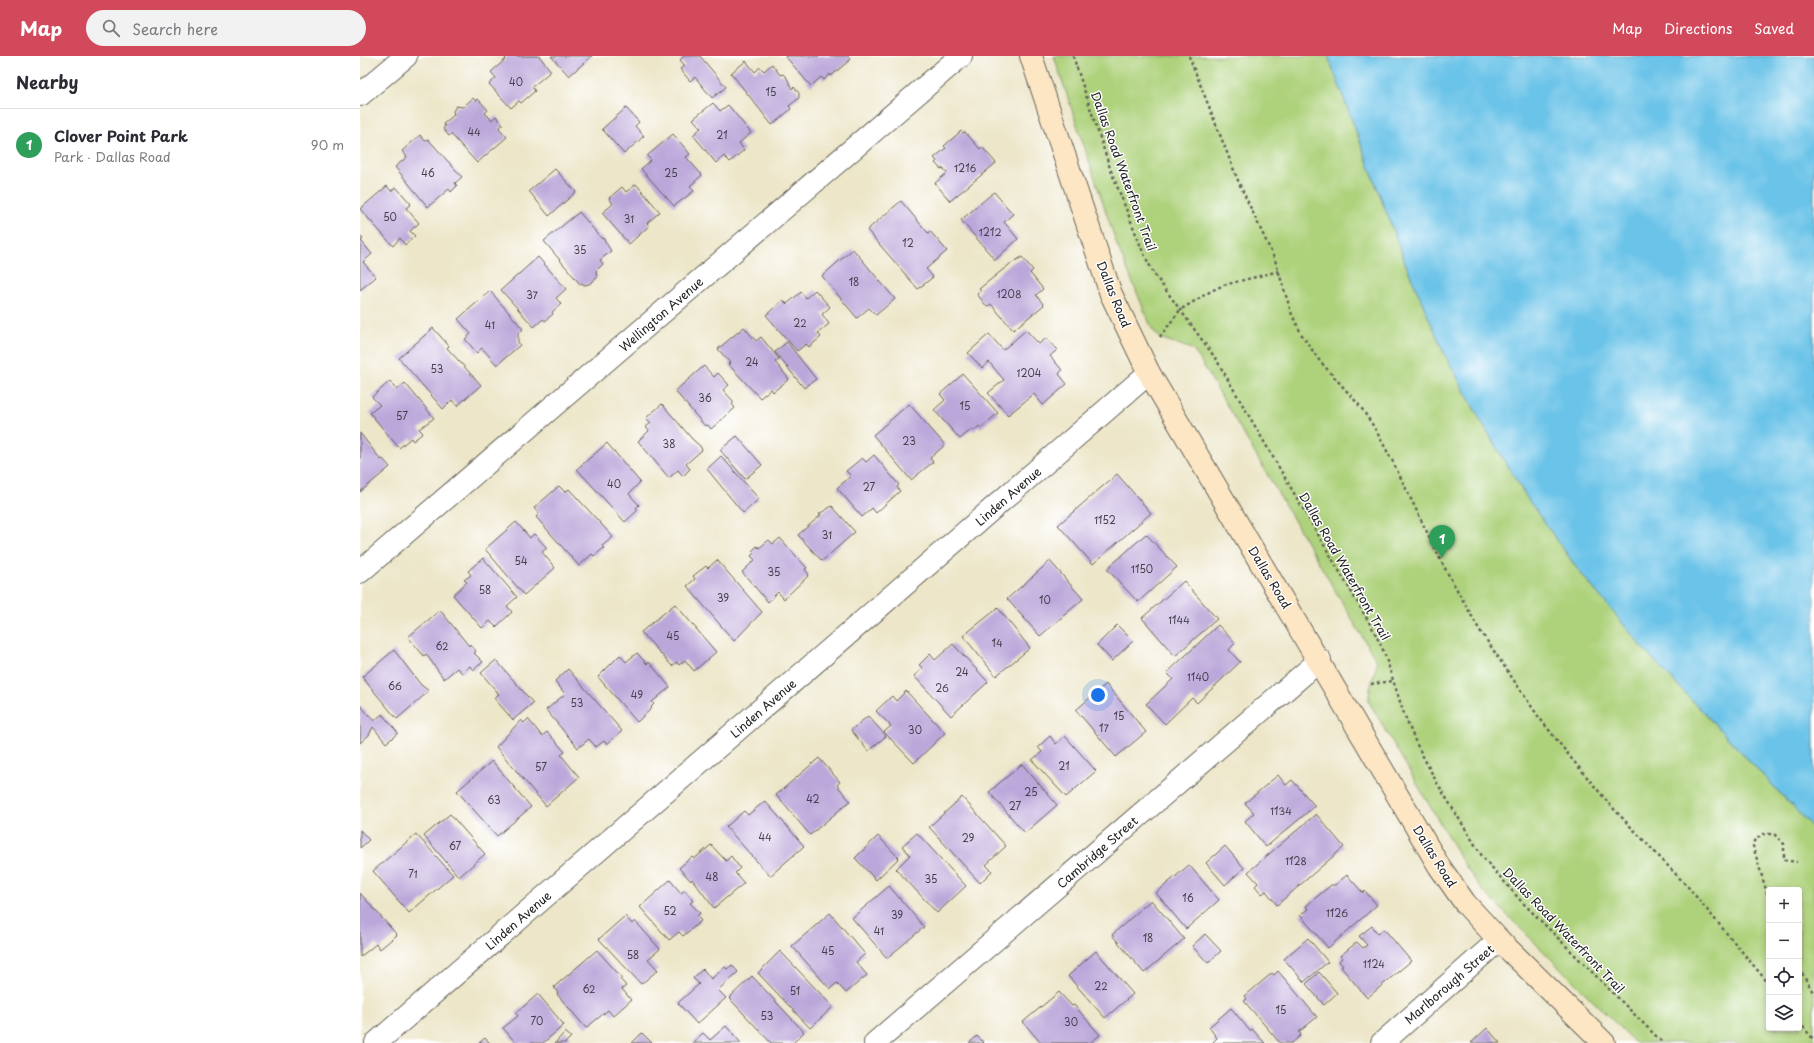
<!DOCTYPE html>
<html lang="en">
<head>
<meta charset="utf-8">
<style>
  body { margin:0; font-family:"Playpen Sans",sans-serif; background:#f2f2f3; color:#2b2b33 }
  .controls { position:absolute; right:12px; bottom:12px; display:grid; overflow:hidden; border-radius:4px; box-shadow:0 2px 6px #0003 }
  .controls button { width:36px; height:36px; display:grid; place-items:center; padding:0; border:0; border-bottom:1px solid #e1e1e2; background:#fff; color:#2b2b33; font:20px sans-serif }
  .you { position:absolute; left:738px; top:639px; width:14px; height:14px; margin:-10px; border:3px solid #fff; border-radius:50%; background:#1a73e8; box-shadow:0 0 0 6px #1a73e833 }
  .badge { display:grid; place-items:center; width:26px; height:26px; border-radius:50%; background:#d1495b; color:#fff; font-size:13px; font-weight:700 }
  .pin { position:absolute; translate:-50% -33px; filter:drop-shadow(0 1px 2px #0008) }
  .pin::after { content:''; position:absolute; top:21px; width:14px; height:12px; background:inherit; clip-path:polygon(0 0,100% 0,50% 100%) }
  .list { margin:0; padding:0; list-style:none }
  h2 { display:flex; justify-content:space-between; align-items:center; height:52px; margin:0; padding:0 16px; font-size:17px }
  h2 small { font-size:13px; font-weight:400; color:#7c7c81 }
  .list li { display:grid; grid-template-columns:26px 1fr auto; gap:12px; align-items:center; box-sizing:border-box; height:72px; padding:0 16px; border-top:1px solid #e1e1e2 }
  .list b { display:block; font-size:15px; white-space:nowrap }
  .list p { margin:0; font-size:13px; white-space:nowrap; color:#7c7c81 }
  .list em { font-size:13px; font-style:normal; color:#7c7c81 }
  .icon { flex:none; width:22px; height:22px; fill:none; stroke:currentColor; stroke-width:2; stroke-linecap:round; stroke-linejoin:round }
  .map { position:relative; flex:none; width:1454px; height:987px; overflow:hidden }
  header { display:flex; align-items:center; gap:24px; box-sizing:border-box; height:56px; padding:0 20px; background:#d1495b; color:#fff }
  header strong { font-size:19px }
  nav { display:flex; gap:22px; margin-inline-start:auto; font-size:14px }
  .search { width:280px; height:36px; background:#f2f2f3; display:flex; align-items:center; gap:10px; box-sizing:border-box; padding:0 14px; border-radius:22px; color:#7c7c81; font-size:15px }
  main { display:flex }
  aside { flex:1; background:#fff }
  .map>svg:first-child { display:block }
  .green { fill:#aed27b; stroke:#65774c; fill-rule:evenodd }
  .water { fill:#6bc3e8; stroke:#447082 }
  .building { fill:#bca7da }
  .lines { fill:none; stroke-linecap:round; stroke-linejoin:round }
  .minor-casing { stroke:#656359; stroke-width:24 }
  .secondary-casing { stroke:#656359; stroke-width:24 }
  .path { stroke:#656359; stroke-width:2.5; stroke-dasharray:3 3; stroke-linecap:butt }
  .minor { stroke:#fff; stroke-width:22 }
  .secondary { stroke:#fce6c4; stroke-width:22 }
  .labels { text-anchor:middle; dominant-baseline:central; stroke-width:3; stroke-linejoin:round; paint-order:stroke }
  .number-label { font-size:10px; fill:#443f4c }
  .street-label { font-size:12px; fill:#1c1c1c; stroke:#fff }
</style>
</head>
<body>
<header>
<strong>Map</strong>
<div class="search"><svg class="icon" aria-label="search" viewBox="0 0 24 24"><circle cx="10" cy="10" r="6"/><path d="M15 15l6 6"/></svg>Search here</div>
<nav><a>Map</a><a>Directions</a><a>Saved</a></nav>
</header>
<main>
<aside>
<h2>Nearby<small></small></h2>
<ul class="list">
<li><span class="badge" style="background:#2e9e5b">1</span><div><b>Clover Point Park</b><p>Park · Dallas Road</p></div><em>90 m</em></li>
</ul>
</aside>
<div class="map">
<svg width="1454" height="987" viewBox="0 0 1454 987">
  <rect width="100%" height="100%" fill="#fff"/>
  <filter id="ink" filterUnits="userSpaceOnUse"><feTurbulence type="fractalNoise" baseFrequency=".025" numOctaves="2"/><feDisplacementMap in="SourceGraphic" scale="8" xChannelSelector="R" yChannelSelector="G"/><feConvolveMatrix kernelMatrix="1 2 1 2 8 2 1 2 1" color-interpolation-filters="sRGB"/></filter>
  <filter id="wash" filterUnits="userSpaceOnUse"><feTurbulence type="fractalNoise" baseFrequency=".012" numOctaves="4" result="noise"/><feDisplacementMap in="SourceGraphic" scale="16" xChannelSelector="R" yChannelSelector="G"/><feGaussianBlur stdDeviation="0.9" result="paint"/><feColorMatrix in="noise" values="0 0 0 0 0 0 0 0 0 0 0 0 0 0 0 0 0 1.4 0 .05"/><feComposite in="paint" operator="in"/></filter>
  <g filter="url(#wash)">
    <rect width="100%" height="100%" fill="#ede6c9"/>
    <!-- green -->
    <path class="green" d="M694,0H968L1046,209L1084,297L1122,367L1167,442L1219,515L1289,599L1454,773V987H1275L1122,834L1104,808L1009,646C1008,632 1015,620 1017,606L839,302L832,293L800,282L792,273L757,189ZM1409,834H1439V972H1409Z"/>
    <!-- water -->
    <path class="water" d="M968,0H1454V773L1289,599L1219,515L1167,442L1122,367L1084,297L1046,209Z"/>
    <g id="blocks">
      <!-- building -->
      <path class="building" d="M147,0H179L191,15L172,31L175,35L161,47L159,45L151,52L129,28L136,22L131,16L146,3L145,2Z
        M191,0H232L209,20Z
        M324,0H340L366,31L352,42L335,21L330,25L320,13L325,10L320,4Z
        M425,0H488L491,3L471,20L470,18L464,24L461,21L451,30Z
        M386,5L395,16L400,11L404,15L412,8L420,19L423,18L427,22L432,33L434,31L439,37V42L429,50L431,53L412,69L371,17Z
        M113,42L116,45L118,43L128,54L125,57L132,64L136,60L139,64L143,68L139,72L147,81L117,107L91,78L89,80L83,73L85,70L83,68L94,59L93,55L96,50L103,51Z
        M353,47L360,55L368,49L391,77L379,87L384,94L370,106L364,100L356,107L333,79L341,72L333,63Z
        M266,52L279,66L275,70L284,80L264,98L242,73Z
        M601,75L603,77L605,76L620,93L622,91L636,107L590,145L575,127L587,117L583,112L581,113L575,107L577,105L574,102L586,92L584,90Z
        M313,78L330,98L326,101L342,119L330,130L334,135L314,150L281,113L291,104L287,100Z
        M60,79L65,85L68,83L102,121L95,127L97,130L91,136L89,133L68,151L35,111L47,101L42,95Z
        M195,113L216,136L189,160L169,135Z
        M276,128L300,156L287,167L289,170L269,188L242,157L253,148L249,142L262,131L266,136Z
        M27,130L31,135L36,131L51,148L46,152L59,167L50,175L55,180L45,189L40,182L33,190L0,153Z
        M634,136L653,158L644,166L658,183L635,204L601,164Z
        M541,145L568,177L570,175L587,195L566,213L573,221L558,233L507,174Z
        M219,156L242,183L243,182L251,195L240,204L243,208L236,215L237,222L229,228L224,229L222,227L220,228L184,185Z
        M0,180L3,183L1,185L12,198L3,206L16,221L0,234Z
        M493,193L535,243L516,259L509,252L497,262L462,220Z
        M178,201L206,233L196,242L201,248L192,256L193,258L185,265L183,263L174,271L141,234Z
        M662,201L673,214L670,217L683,233L676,239L684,249L653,274L631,248L627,251L617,238L621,235L619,233L650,208Z
        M455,234L470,251L462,258L469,268L458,277L461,281L449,291L446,288L437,295L406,259L423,244L427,248L441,236L446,242Z
        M130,235L163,273L158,278V286L160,289L137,309L122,292L117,297L105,283L111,278L98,263Z
        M384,271L396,285L401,281L419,303L415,306L429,323L413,336L411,333L400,342L368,308L370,307L358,293Z
        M73,272L89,290L87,292L121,329L97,350L92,344L83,353L39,302Z
        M666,274L679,288L686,282L697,294L690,300L702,314L699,318L707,328L683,349L674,338L648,359L628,337L644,324L629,306L622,312L608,297L629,278L643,294Z
        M427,286L456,323L444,332L415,296Z
        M344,310L354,321L358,317L369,329L363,334L374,346L372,348L375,352L351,373L348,369L345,370L315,335Z
        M603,318L638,357L621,372L619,370L614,375L612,373L600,383L574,354L585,344L580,338Z
        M30,325L37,334L45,327L74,362L59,373L63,377L53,385L51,382L39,392L10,357L20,349L12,341Z
        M302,348L333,384L340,390L342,394L326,408L330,413L323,420L318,414L309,422L278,385L289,375L286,371L291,367L286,362Z
        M549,348L585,389L570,402L573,406L551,424L513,379Z
        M0,377L21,404L23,403L30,411L0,436Z
        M377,380L402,409L385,423L360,394Z
        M247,387L280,426L269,438L279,449L276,452L278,454L265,466L217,413Z
        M514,399L539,429L537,431L540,435L516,457L512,452L502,461L477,432L491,420L486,415L502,402L506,406Z
        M361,400L399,443L383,457L347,413Z
        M757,418L791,457L733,508L698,469Z
        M199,430L205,436L209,433L253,481L242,490L244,492L234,500L232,498L219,510L176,461L179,458L174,452Z
        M472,450L495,476L462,505L438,479L461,459L459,458Z
        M156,466L170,482L174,478L187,492L182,496L195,512L164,539L125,493Z
        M786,478L817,511L778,546L747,513Z
        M420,482L447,512L445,513L449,519L424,543L418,536L408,546L382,516L395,504L391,500L394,497L392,495L397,490L399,492L409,484L413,488Z
        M123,502L157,541L147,550L152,556L136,571L130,565L122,572L93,539L107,526L104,524L111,519L108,515Z
        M357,504L402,556L374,585L327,530L335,523L333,520L346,510L348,512Z
        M690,505L723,543L680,580L647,543Z
        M824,525L857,563L815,600L782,562Z
        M315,548L356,596L334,615L325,604L319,609L317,606L312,610L281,576Z
        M638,552L670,592L636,620L603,580Z
        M80,554L109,590L110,588L116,595L114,597L123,606L113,614L110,610L102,617L97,612L84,623L66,598L64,600L48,581Z
        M757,569L773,585L752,605L737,589Z
        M858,569L875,587L869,594L880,606L837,647L832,642L805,668L786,648L813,623L807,617Z
        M593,588L628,626L591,660L554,620L563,612L559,609L570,598L575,604Z
        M34,594L61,629L69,635L37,663L2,621Z
        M277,597L287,608L289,606L310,631L292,646L294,648L291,651L292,652L277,666L238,621L260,599L266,606Z
        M136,604L173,647L153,664L134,642L139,638L121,617Z
        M208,613L262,675L247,688L244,685L236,691L229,683L218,692L186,654L205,638L195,625Z
        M746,628L786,676L756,701L716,654Z
        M546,635L585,677L554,707L524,676L531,670L516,655L532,640L536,645Z
        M0,649L14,665L22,658L38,677L26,687L13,671L9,679L0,687Z
        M508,660L526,680L508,695L491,674Z
        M168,663L182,680L187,676L205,696L201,699L219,721L186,750L136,691L161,664L164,667Z
        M690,680L696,688L705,680L736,715L706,741L672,704L682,696L678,691Z
        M459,702L480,726L477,729L490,745L450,779L416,739Z
        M132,705L171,751L137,780L97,735Z
        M662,708L697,749L665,777L629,736Z
        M918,719L926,729L932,724L955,750L906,791L885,765L894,757L885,747Z
        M602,741L646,790L626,809L632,815L620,827L569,771Z
        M405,745L444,790L410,820L366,771L384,755L388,759Z
        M90,758L125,798L99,821L64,780Z
        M956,758L984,791L917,849L906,835L902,838L895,830L898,827L888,816Z
        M0,774L9,784L0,792Z
        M557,777L606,830L577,857L536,813L550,799L542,790Z
        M56,778L93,819L49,857L13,815Z
        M518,780L539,802L516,824L495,802Z
        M351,789L366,805L371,800L380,812L375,817L384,827L354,852L332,823L331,825L319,812L332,801L334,803Z
        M865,790L884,812L865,829L846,807Z
        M829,809L859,844L826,873L796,837Z
        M987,819L1003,837L1005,835L1017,849L968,892L940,859L948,853L946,850L971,829H975Z
        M310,824L321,837L325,834L333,845L330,847L340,857L337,860L341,865L323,880L319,876L309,884L280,851Z
        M529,830L564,871L527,902L492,862Z
        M0,837L37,879L20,893L16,888L0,901Z
        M791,844L824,883L784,917L752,879Z
        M470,857L505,898L496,906L507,919L486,937L477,927L470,933L432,890Z
        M265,860L272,868L275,865L300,893L288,903L298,914L281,928L239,883Z
        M1012,870L1018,878L1024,873L1051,905L1007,942L981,911L983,910L979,905L982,902L980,900L997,886L1003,892L1007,889L999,880Z
        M845,878L861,895L848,907L832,890Z
        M948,882L968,906L944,926L924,903Z
        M237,894L262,922L260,923L266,930L262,933L271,944L253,960L248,954L226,972L197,938L198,937L194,931Z
        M420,895L473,951L450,972L398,917Z
        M736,895L773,938L745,962L708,920Z
        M372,909L378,916L358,934L366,942L337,968L318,947L339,928L333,922L343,913L351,923L365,911L367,913Z
        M918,915L957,961L939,976L941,979L932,987H920L884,945L887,943L885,940L912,917L914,919Z
        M959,916L977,937L964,949L946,928Z
        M392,920L444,976L433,987H411L369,942Z
        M699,936L712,950L714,949L740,979L730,987H681L663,966Z
        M178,938L204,969L183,987H156L143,972L158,960L156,957Z
        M871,952L890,975L892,973L905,987H852L857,982L849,971Z
        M366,970L381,987H332L343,977L350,984Z
        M1127,972L1140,987H1111Z
        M205,976L211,981L205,987H195Z
        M282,977L292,987H272Z
        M617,980L624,987H609Z
        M125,982L130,987H119Z"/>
    </g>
  </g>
  <g filter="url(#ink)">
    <use href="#blocks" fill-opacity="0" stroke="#656359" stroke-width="1"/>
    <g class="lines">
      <defs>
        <path id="minor" d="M0,39L46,0
          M0,516L601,0
          M16,987L789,317
          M515,987L960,604
          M1022,987L1139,884"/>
        <path id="secondary" d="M671,0L751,238L789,317L1079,810L1105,847L1139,884L1244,987"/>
      </defs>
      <!-- minor casing -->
      <use href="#minor" class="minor-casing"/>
      <!-- secondary casing -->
      <use href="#secondary" class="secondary-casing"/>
      <!-- path -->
      <path class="path" d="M713,0L750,112L783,196L794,218L856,303L1014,575L1024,596L1044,658L1056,687L1077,727L1122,800L1161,845L1303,987
        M829,0L879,127L915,204L932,259L942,279L959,304L1000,350L1014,371L1033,406L1082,507L1119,573L1178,660L1211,702L1251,750L1328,831L1409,928
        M800,281L820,254L851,235L864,229L919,215
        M1011,628L1033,625
        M1409,844L1393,790L1394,785L1403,778H1414L1424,788V804L1437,806
        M1439,912L1454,938
        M1439,966L1454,984"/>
      <!-- minor -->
      <use href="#minor" class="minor"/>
      <!-- secondary -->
      <use href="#secondary" class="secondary"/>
    </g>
  </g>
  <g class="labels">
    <!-- number labels -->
    <g class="number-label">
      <text x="156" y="25">40</text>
      <text x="411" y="35">15</text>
      <text x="114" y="75">44</text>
      <text x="362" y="78">21</text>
      <text x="605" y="111">1216</text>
      <text x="68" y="116">46</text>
      <text x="311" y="116">25</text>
      <text x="30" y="160">50</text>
      <text x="269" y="162">31</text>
      <text x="630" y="175">1212</text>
      <text x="548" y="186">12</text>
      <text x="220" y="193">35</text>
      <text x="494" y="225">18</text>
      <text x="649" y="237">1208</text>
      <text x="172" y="238">37</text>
      <text x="440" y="266">22</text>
      <text x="130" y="268">41</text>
      <text x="392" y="305">24</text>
      <text x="77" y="312">53</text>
      <text x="669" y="316">1204</text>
      <text x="345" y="341">36</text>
      <text x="605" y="349">15</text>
      <text x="42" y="359">57</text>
      <text x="549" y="384">23</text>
      <text x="309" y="387">38</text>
      <text x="254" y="427">40</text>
      <text x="509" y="430">27</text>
      <text x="745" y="463">1152</text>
      <text x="467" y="478">31</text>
      <text x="161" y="504">54</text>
      <text x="782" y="512">1150</text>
      <text x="414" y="515">35</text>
      <text x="125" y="533">58</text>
      <text x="363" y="541">39</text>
      <text x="685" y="543">10</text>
      <text x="819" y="563">1144</text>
      <text x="313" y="579">45</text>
      <text x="637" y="586">14</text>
      <text x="82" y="589">62</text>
      <text x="602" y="615">24</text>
      <text x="838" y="620">1140</text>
      <text x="35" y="629">66</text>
      <text x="582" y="631">26</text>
      <text x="277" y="638">49</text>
      <text x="217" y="646">53</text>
      <text x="759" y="659">15</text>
      <text x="744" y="671">17</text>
      <text x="555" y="673">30</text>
      <text x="704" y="709">21</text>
      <text x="181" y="710">57</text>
      <text x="671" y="735">25</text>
      <text x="453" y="742">42</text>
      <text x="134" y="743">63</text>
      <text x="655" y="749">27</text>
      <text x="921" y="754">1134</text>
      <text x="405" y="780">44</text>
      <text x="608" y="781">29</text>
      <text x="95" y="789">67</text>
      <text x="936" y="804">1128</text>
      <text x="53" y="817">71</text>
      <text x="352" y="820">48</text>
      <text x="571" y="822">35</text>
      <text x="828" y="841">16</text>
      <text x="310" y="854">52</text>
      <text x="977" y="856">1126</text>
      <text x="537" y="858">39</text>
      <text x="519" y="874">41</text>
      <text x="788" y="881">18</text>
      <text x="468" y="894">45</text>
      <text x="273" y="898">58</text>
      <text x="1014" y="907">1124</text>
      <text x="741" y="929">22</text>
      <text x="229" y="932">62</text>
      <text x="435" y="934">51</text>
      <text x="921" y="953">15</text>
      <text x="407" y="959">53</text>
      <text x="177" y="964">70</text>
      <text x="711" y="965">30</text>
    </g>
    <!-- street labels -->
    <g class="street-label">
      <text transform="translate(764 115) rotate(70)">Dallas Road Waterfront Trail</text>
      <text transform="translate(754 238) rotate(68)">Dallas Road</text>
      <text transform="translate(301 258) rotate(-41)">Wellington Avenue</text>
      <text transform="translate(648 440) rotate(-41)">Linden Avenue</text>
      <text transform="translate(985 510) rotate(60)">Dallas Road Waterfront Trail</text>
      <text transform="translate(910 521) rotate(59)">Dallas Road</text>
      <text transform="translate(403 652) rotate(-41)">Linden Avenue</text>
      <text transform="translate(737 796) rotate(-41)">Cambridge Street</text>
      <text transform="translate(1075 800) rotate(58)">Dallas Road</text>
      <text transform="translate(158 864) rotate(-41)">Linden Avenue</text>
      <text transform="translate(1204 874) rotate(46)">Dallas Road Waterfront Trail</text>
      <text transform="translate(1089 928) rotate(-41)">Marlborough Street</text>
    </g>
  </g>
</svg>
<div class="controls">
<button>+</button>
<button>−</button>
<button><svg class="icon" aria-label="locate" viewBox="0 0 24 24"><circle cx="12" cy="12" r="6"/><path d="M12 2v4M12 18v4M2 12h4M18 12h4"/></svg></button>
<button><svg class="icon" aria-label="layers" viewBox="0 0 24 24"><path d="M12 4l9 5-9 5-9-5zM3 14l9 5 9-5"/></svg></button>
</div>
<div class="you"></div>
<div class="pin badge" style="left:1082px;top:502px;background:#2e9e5b">1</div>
</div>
</main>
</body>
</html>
